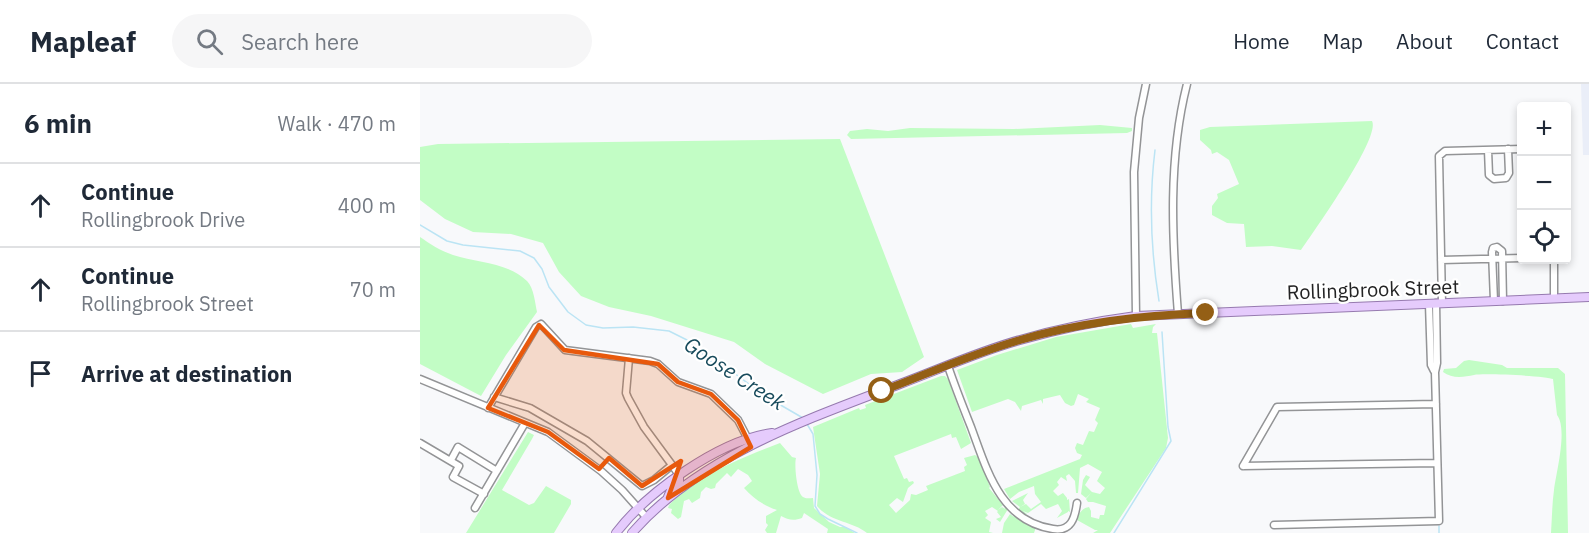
<!DOCTYPE html>
<html lang="en">
<head>
<meta charset="utf-8">
<style>
  body { margin:0; font-family:"IBM Plex Sans",sans-serif; background:#f6f6f7; color:#1f2937 }
  .controls { position:absolute; right:18px; top:18px; display:grid; overflow:hidden; border-radius:6px; box-shadow:0 3px 9px #0003 }
  .controls button { width:54px; height:54px; display:grid; place-items:center; padding:0; border:0; border-bottom:2px solid #e0e1e3; background:#fff; color:#1f2937; font:30px sans-serif }
  .stop { position:absolute; width:18px; height:18px; margin:-14px; border:4px solid #945f15; border-radius:50%; background:#fff }
  .stop.end { background:#945f15; border-color:#fff; box-shadow:0 2px 6px #0008 }
  .list { margin:0; padding:0; list-style:none }
  h2 { display:flex; justify-content:space-between; align-items:center; height:78px; margin:0; padding:0 24px; font-size:26px }
  h2 small { font-size:20px; font-weight:400; color:#747a83 }
  .list li { display:grid; grid-template-columns:39px 1fr auto; gap:18px; align-items:center; box-sizing:border-box; height:84px; padding:0 24px; border-top:2px solid #e0e1e3 }
  .list b { display:block; font-size:22px; white-space:nowrap }
  .list p { margin:0; font-size:20px; white-space:nowrap; color:#747a83 }
  .list em { font-size:20px; font-style:normal; color:#747a83 }
  .icon { flex:none; width:33px; height:33px; fill:none; stroke:currentColor; stroke-width:2; stroke-linecap:round; stroke-linejoin:round }
  .map { position:relative; flex:none; width:1169px; height:449px; overflow:hidden }
  header { display:flex; align-items:center; gap:36px; box-sizing:border-box; height:84px; padding:0 30px; background:#fff; border-bottom:2px solid #e0e1e3 }
  header strong { font-size:28px }
  nav { display:flex; gap:33px; margin-inline-start:auto; font-size:21px }
  .search { width:420px; height:54px; background:#f6f6f7; display:flex; align-items:center; gap:15px; box-sizing:border-box; padding:0 21px; border-radius:33px; color:#747a83; font-size:22px }
  main { display:flex }
  aside { flex:1; background:#fff }
  .map>svg:first-child { display:block }
  .built { fill:#eaeef8 }
  .green { fill:#c2fdc5 }
  .lines { fill:none; stroke-linecap:round; stroke-linejoin:round }
  .stream { stroke:#bbe4f4; stroke-width:1.5 }
  .minor-casing { stroke:#939496; stroke-width:9 }
  .major-casing { stroke:#967aaf; stroke-width:10 }
  .minor { stroke:#fff; stroke-width:6 }
  .major { stroke:#e5cbfc; stroke-width:8 }
  .route { stroke:#945f15; stroke-width:8 }
  .marked { fill:#e8590c; fill-opacity:0.2; stroke:#e8590c; stroke-width:4.5; stroke-linejoin:round }
  .labels { text-anchor:middle; dominant-baseline:central; stroke-width:4.5; stroke-linejoin:round; paint-order:stroke }
  .street-label { font-size:20px; fill:#232324; stroke:#fff }
  .water-label { font-size:21px; font-style:italic; fill:#184b5c; stroke:#fff }
</style>
</head>
<body>
<header>
<strong>Mapleaf</strong>
<div class="search"><svg class="icon" aria-label="search" viewBox="0 0 24 24"><circle cx="10" cy="10" r="6"/><path d="M15 15l6 6"/></svg>Search here</div>
<nav><a>Home</a><a>Map</a><a>About</a><a>Contact</a></nav>
</header>
<main>
<aside>
<h2>6 min<small>Walk · 470 m</small></h2>
<ul class="list">
<li><svg class="icon" aria-label="ahead" viewBox="0 0 24 24"><path d="M12 20V5M6 11l6-6 6 6"/></svg><div><b>Continue</b><p>Rollingbrook Drive</p></div><em>400 m</em></li>
<li><svg class="icon" aria-label="ahead" viewBox="0 0 24 24"><path d="M12 20V5M6 11l6-6 6 6"/></svg><div><b>Continue</b><p>Rollingbrook Street</p></div><em>70 m</em></li>
<li><svg class="icon" aria-label="arrive" viewBox="0 0 24 24"><path d="M6 21V4h12l-3 4 3 4H6"/></svg><div><b>Arrive at destination</b></div></li>
</ul>
</aside>
<div class="map">
<svg width="1169" height="449" viewBox="0 0 1169 449">
  <rect width="100%" height="100%" fill="#f8f9fb"/>
  <!-- built -->
  <path class="built" d="M1161,0H1169V71H1163Z"/>
  <!-- green -->
  <path class="green" d="M952,37C961,53 894,147 881,166L852,162L826,163L824,140L807,139L792,131V122L798,114L797,110L819,100L809,76L797,68L792,70L791,66L780,56V46L790,43Z
    M680,41L712,44V47L707,49L431,55L427,51L430,47L447,45L468,47L490,44L594,45Z
    M420,55L504,273L482,288L451,290L403,310L345,280L314,258L231,232L189,223L161,212L139,188L123,159L91,150L53,148L25,135L0,116V63L18,60Z
    M0,153C10,160 21,167 33,171C58,179 87,178 107,197C114,204 115,219 117,228L86,271L61,312L0,280Z
    M711,240L713,244L736,240L733,243L732,249H737L748,354L746,364L690,449H673L678,446H675L657,436C659,429 662,424 669,423L671,427V433L679,435L680,431H684L686,422L673,418H668L666,415L671,409L666,414L661,410L663,396L666,391L670,393L665,401L672,408L680,410L685,404L677,397L682,388L668,380L660,384L658,409H656L655,397L649,390L646,392L647,397L641,393L637,398L639,401L633,407L638,412L643,409L647,414V416L649,415L650,428L648,427V428L637,434L642,427L638,420L626,425L621,420L608,429L603,427L607,430L605,431L598,426L600,423L592,417L608,409L603,416L605,420L600,423L606,420L611,425L621,418L615,410L614,402L599,408L590,415L584,405L660,375L662,371L657,369L655,364L657,359L663,361L669,347L674,348L678,339L675,336L680,324L666,318L669,315L658,310L654,321L651,322L645,319L640,311L623,315V320L621,316L602,322L601,327L595,318L588,315L552,328L537,286L577,271L636,253Z
    M1049,276L1082,281L1087,284H1138L1145,290L1148,449H1131C1132,435 1132,420 1134,406C1136,389 1148,345 1137,331L1133,295C1127,292 1063,289 1054,291C1044,293 1032,295 1023,288L1024,285L1036,284L1044,277Z
    M521,292H525L528,295L551,359L541,365L536,353L532,354L531,350L474,372L484,395L487,394L489,398L493,397L494,399L488,404L483,418L477,414L469,421L476,429L490,416L491,410L496,411L508,406L506,402L545,387L544,383L547,381L544,374L555,371L559,374L570,403L569,404L583,421L578,426L582,423L585,425L584,421L588,425L580,438L576,435L581,433L577,428L578,427L572,423L565,427L568,431L565,434L571,438L569,448L573,449H447C432,437 410,438 397,422L400,390L393,343L439,324L440,326L446,324L445,321Z
    M108,348L114,351L112,355L82,406L109,421L114,419L126,402L151,416V420L134,449H46Z
    M360,359L372,373L376,374C374,381 377,410 383,413C386,415 389,414 393,414L394,424L409,438L420,443H425L435,449H407L408,445L384,429L382,434C374,437 368,436 361,432L356,449H347L345,446L348,441L346,439V432L357,426C344,422 333,414 324,404L332,397L328,391L318,385L311,393L307,389L296,400L295,404L291,405L286,403L281,408L280,414L272,419L269,415L264,417L261,433L258,435L251,429L252,425L248,424L249,421C278,391 321,374 360,359Z
    M592,429L616,443L614,449H582L584,439L590,430L594,433Z"/>
  <g class="lines">
    <!-- stream -->
    <path class="stream" d="M735,66C729,115 731,168 739,217
      M0,141L27,157L43,161L100,167L114,174L122,185L129,203L148,228L166,241L183,244L213,243L249,247L267,256L295,281L306,283L345,312L383,334
      M387,340L393,350L397,391L395,422L400,430L408,435L437,449
      M1019,442V449
      M694,449L751,357L748,343L742,248"/>
    <defs>
      <path id="minor" d="M1068,66L1069,91L1074,95L1086,94L1089,89L1088,65
        M1021,176L1102,174
        M1134,176V214
        M1074,217L1072,168L1073,164L1077,163L1082,167L1083,217
        M1022,219L1019,72L1025,67L1102,65
        M1009,220L1011,281L1014,287
        M758,230C752,153 748,75 767,0
        M716,232L714,88L719,34L726,0
        M209,274L206,309L208,314L224,343L252,381
        M528,282C535,303 543,323 551,343C567,386 580,437 633,445C651,448 655,434 657,419
        M0,295L128,348L181,387L202,406L226,433
        M74,313L110,324L167,357L222,402L234,396L252,381L259,391
        M68,324L116,243L121,240L145,266L230,277L238,280L258,298L291,310L318,336L330,359
        M0,359L39,382L33,393L64,410
        M31,376L38,363L77,387
        M823,382L857,323L1016,320
        M823,382L1017,379
        M55,424L105,339
        M854,441L1019,437L1015,288L1017,279L1016,219"/>
      <path id="major" d="M248,413L251,406L259,398V391
        M196,449C227,408 300,356 352,349
        M212,449C279,372 388,335 480,300C520,285 560,267 600,256C638,245 678,237 716,232L1169,213"/>
    </defs>
    <!-- minor casing -->
    <use href="#minor" class="minor-casing"/>
    <!-- major casing -->
    <use href="#major" class="major-casing"/>
    <!-- minor -->
    <use href="#minor" class="minor"/>
    <!-- major -->
    <use href="#major" class="major"/>
  </g>
  <g class="lines">
    <!-- route -->
    <path class="route" d="M462,307C507,290 554,269 600,256C661,238 723,231 786,229"/>
  </g>
  <!-- marked area -->
  <path class="marked" d="M119,241L144,266L238,280L258,298L291,310L318,336L331,363L248,414L261,377L222,402L189,374L179,385L128,348L68,324Z"/>
  <g class="labels">
    <!-- street labels -->
    <g class="street-label">
      <text transform="translate(953 205) rotate(-2)">Rollingbrook Street</text>
    </g>
    <!-- water labels -->
    <g class="water-label">
      <text transform="translate(315 289) rotate(33)">Goose Creek</text>
    </g>
  </g>
</svg>
<div class="controls">
<button>+</button>
<button>−</button>
<button><svg class="icon" aria-label="locate" viewBox="0 0 24 24"><circle cx="12" cy="12" r="6"/><path d="M12 2v4M12 18v4M2 12h4M18 12h4"/></svg></button>
</div>
<div class="stop" style="left:462px;top:307px"></div>
<div class="stop end" style="left:786px;top:229px"></div>
</div>
</main>
</body>
</html>
